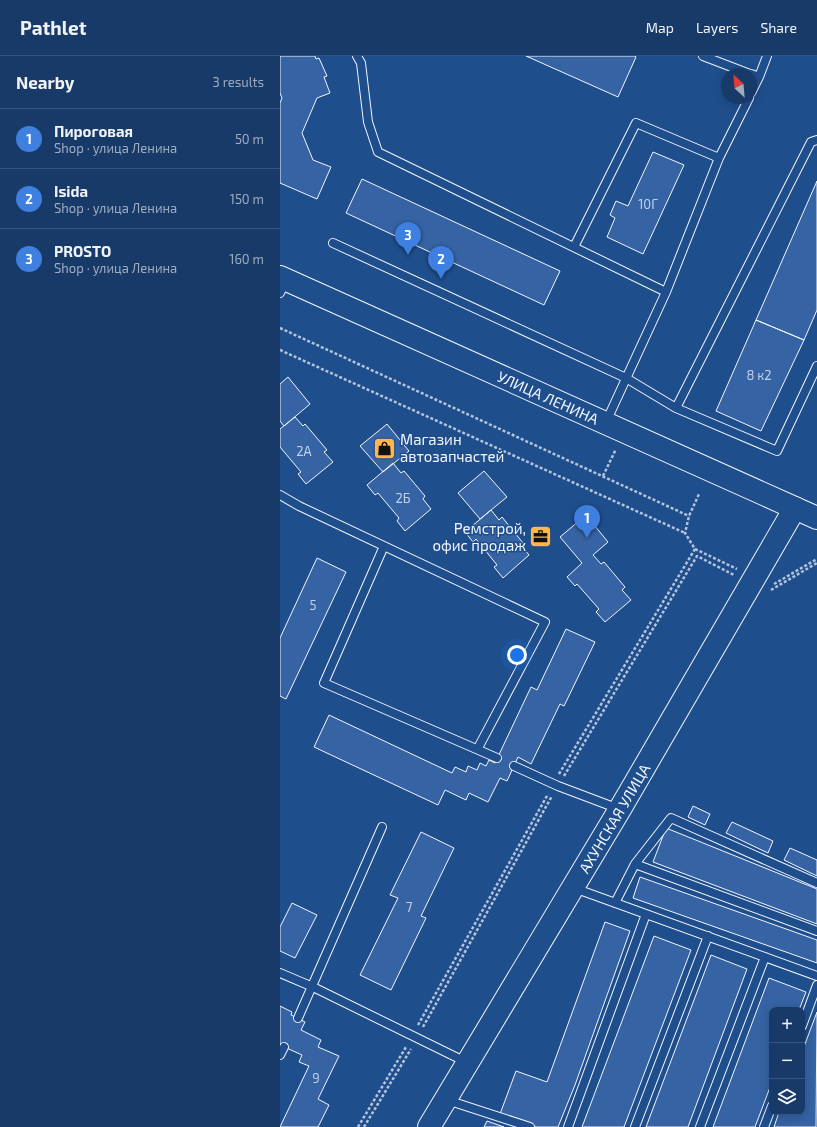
<!DOCTYPE html>
<html lang="en">
<head>
<meta charset="utf-8">
<style>
  body { margin:0; font-family:"Exo 2",sans-serif; background:#20416f; color:#f1f3f6 }
  .controls { position:absolute; right:12px; bottom:12px; display:grid; overflow:hidden; border-radius:8px; box-shadow:0 2px 10px #0003 }
  .controls button { width:36px; height:36px; display:grid; place-items:center; padding:0; border:0; border-bottom:1px solid #36547d; background:#173a69; color:#f1f3f6; font:20px sans-serif }
  .compass { position:absolute; left:441px; top:12px; width:36px; height:36px; border-radius:50%; background:#173a69; box-shadow:0 2px 10px #0003; rotate:334deg }
  .you { position:absolute; left:237px; top:599px; width:14px; height:14px; margin:-10px; border:3px solid #fff; border-radius:50%; background:#1a73e8; box-shadow:0 0 0 6px #1a73e833 }
  .badge { display:grid; place-items:center; width:26px; height:26px; border-radius:50%; background:#ffb74d; color:#fff; font-size:13px; font-weight:700 }
  .pin { position:absolute; translate:-50% -33px; filter:drop-shadow(0 1px 2px #0008) }
  .pin::after { content:''; position:absolute; top:21px; width:14px; height:12px; background:inherit; clip-path:polygon(0 0,100% 0,50% 100%) }
  .list { margin:0; padding:0; list-style:none }
  h2 { display:flex; justify-content:space-between; align-items:center; height:52px; margin:0; padding:0 16px; font-size:17px }
  h2 small { font-size:13px; font-weight:400; color:#9eadc0 }
  .list li { display:grid; grid-template-columns:26px 1fr auto; gap:12px; align-items:center; box-sizing:border-box; height:60px; padding:0 16px; border-top:1px solid #36547d }
  .list b { display:block; font-size:15px; white-space:nowrap }
  .list p { margin:0; font-size:13px; white-space:nowrap; color:#9eadc0 }
  .list em { font-size:13px; font-style:normal; color:#9eadc0 }
  .icon { flex:none; width:22px; height:22px; fill:none; stroke:currentColor; stroke-width:2; stroke-linecap:round; stroke-linejoin:round }
  .map { position:relative; flex:none; width:537px; height:1071px; overflow:hidden }
  header { display:flex; align-items:center; gap:24px; box-sizing:border-box; height:56px; padding:0 20px; background:#173a69; border-bottom:1px solid #36547d }
  header strong { font-size:19px }
  nav { display:flex; gap:22px; margin-inline-start:auto; font-size:14px }
  main { display:flex }
  aside { flex:1; background:#173a69 }
  .map>svg:first-child { display:block }
  .building { fill:#3563a3; stroke:#f2f6ff }
  .lines { fill:none; stroke-linecap:round; stroke-linejoin:round }
  .service-casing { stroke:#f2f6ff; stroke-width:10 }
  .secondary-casing { stroke:#f2f6ff; stroke-width:24 }
  .path { stroke:#b3c4dc; stroke-width:2.5; stroke-dasharray:3 2; stroke-linecap:butt }
  .service { stroke:#1f4e8c; stroke-width:8 }
  .secondary { stroke:#1f4e8c; stroke-width:22 }
  .labels { text-anchor:middle; dominant-baseline:central; stroke-width:3; stroke-linejoin:round; paint-order:stroke }
  .number-label { font-size:13px; fill:#c3d1e8 }
  .street-label { font-size:15px; fill:#f2f6ff; stroke:#1f4e8c }
  .poi-label { font-size:15px; fill:#f2f6ff; stroke:#1f4e8c; text-anchor:start }
</style>
</head>
<body>
<header>
<strong>Pathlet</strong>
<nav><a>Map</a><a>Layers</a><a>Share</a></nav>
</header>
<main>
<aside>
<h2>Nearby<small>3 results</small></h2>
<ul class="list">
<li><span class="badge" style="background:#3f7fe0">1</span><div><b>Пироговая</b><p>Shop · улица Ленина</p></div><em>50 m</em></li>
<li><span class="badge" style="background:#3f7fe0">2</span><div><b>Isida</b><p>Shop · улица Ленина</p></div><em>150 m</em></li>
<li><span class="badge" style="background:#3f7fe0">3</span><div><b>PROSTO</b><p>Shop · улица Ленина</p></div><em>160 m</em></li>
</ul>
</aside>
<div class="map">
<svg width="537" height="1071" viewBox="0 0 537 1071">
  <rect width="100%" height="100%" fill="#1f4e8c"/>
  <!-- building -->
  <path class="building" d="M0,0H35L36,3L39,2L47,20L44,21L50,37L37,42L22,77L33,104L51,111L37,143L0,127V47L2,42L0,37Z
    M246,0H355L356,1L338,41Z
    M373,96L404,109L363,198L327,181L335,162L330,159L336,145L348,150Z
    M82,123L280,215L264,249L66,157Z
    M537,125V254L524,284L476,264Z
    M476,264L524,284L481,375L436,355Z
    M8,321L30,348L4,370L0,365V328Z
    M15,361L23,370L25,368L47,394L44,396L53,406L26,428L18,418L21,416L0,391V373Z
    M107,368L129,395L103,416L80,390Z
    M113,407L121,417L124,415L145,440L143,443L151,453L125,475L117,465L119,462L98,437L95,439L87,429Z
    M204,415L227,441L200,463L178,437Z
    M211,454L219,464L222,461L243,487L241,489L249,499L223,522L214,511L217,509L196,483L193,486L185,476Z
    M306,459L328,486L313,499L321,508L324,506L345,531L342,534L351,544L325,566L316,556L319,553L297,528L295,530L287,521L302,507L280,481Z
    M37,502L66,516L6,643L0,640V582Z
    M286,573L315,586L284,650L280,648L251,708L238,701L227,725L220,722L208,746L189,737L186,744L165,734L158,749L34,691L49,659L172,717L175,711L186,716L188,710L197,714L200,707L206,710L209,704L215,707L251,631L257,634Z
    M413,750L430,758L425,769L408,761Z
    M452,766L493,785L488,797L446,777Z
    M386,772L537,833V868L373,806Z
    M141,776L174,792L141,860L146,862L111,934L80,919L118,842L110,839Z
    M510,792L537,804V820L504,804Z
    M360,821L537,884V907L353,842Z
    M12,847L37,859L15,902L0,895V871Z
    M325,866L350,875L295,1029L278,1071H256L220,1058L236,1015L267,1026Z
    M374,880L411,894L344,1071H302Z
    M431,899L467,913L408,1071H366Z
    M489,922L526,936L519,954H492V1026L475,1071H433Z
    M0,950L12,956L11,959L25,966L21,974L41,984L38,991L59,1000L38,1043L49,1049L38,1071H0L29,1010L19,1006L22,999L0,989Z
    M537,956L536,1071H494L499,1056H522V996Z
    M207,1065L224,1071H204Z"/>
  <g class="lines">
    <defs>
      <path id="service" d="M77,0L81,7L88,66L98,96L386,236
        M423,0L470,18
        M471,18L479,21L487,0
        M471,37L479,21
        M537,84L531,86L396,352L497,395L537,310
        M53,187L346,322L396,352
        M294,191L356,67L439,102
        M0,237L6,224
        M326,366L386,236L439,102L469,42
        M0,439L19,450L265,566L198,692
        M104,490L44,627L217,702
        M234,710L278,730L339,753
        M355,808L391,762L537,827
        M294,832L537,920
        M335,847L355,808L537,875
        M0,917L33,931L186,1006
        M18,962L102,771
        M522,970L537,929
        M0,999L4,991
        M167,1044L250,1071
        M288,1071L366,858
        M355,1071L428,880
        M420,1071L485,901
        M484,1071L492,1050"/>
      <g id="secondary">
        <path id="s1" d="M0,221L537,462"/>
        <path id="s2" d="M149,1071L340,753L515,452"/>
      </g>
    </defs>
    <!-- service casing -->
    <use href="#service" class="service-casing"/>
    <!-- secondary casing -->
    <use href="#secondary" class="secondary-casing"/>
    <!-- path -->
    <path class="path" d="M0,272L409,460
      M0,294L405,477
      M323,420L336,393
      M415,493L457,513
      M494,528L537,503
      M491,534L537,507
      M279,718L415,493L405,477L409,460L419,438
      M284,720L417,500L454,519
      M138,969L268,738
      M143,971L272,740
      M78,1071L126,991
      M84,1071L131,993"/>
    <!-- service -->
    <use href="#service" class="service"/>
    <!-- secondary -->
    <use href="#secondary" class="secondary"/>
  </g>
  <!-- icons -->
  <defs>
    <symbol id="shop-square" viewBox="-11 -11 22 22"><rect x="-9" y="-9" width="18" height="18" rx="4" fill="#ffb74d" stroke="#1f4e8c"/><path d="M-5-2.5h2.3a2.7 3.5 0 0 1 5.4 0H5L5.5 6h-11ZM-1.5-2.5h3a1.5 2.3 0 0 0-3 0Z" fill="#111"/></symbol>
    <symbol id="office-square" viewBox="-11 -11 22 22"><rect x="-9" y="-9" width="18" height="18" rx="4" fill="#ffb74d" stroke="#1f4e8c"/><path d="M-6-3h4V-5.5h4V-3h4V5H-6ZM-1-4.5V-3h2v-1.5ZM-6 0V1H6V0Z" fill="#111"/></symbol>
  </defs>
  <g fill-rule="evenodd">
    <use href="#shop-square" x="92" y="380" width="25" height="25"/>
    <use href="#office-square" x="248" y="468" width="25" height="25"/>
  </g>
  <g class="labels">
    <!-- number labels -->
    <g class="number-label">
      <text x="368" y="148">10Г</text>
      <text x="479" y="319">8 к2</text>
      <text x="24" y="395">2А</text>
      <text x="123" y="442">2Б</text>
      <text x="33" y="549">5</text>
      <text x="129" y="851">7</text>
      <text x="36" y="1022">9</text>
    </g>
    <!-- street labels -->
    <g class="street-label">
      <text stroke="none"><textPath href="#s1" startOffset="294">УЛИЦА ЛЕНИНА</textPath></text>
      <text stroke="none"><textPath href="#s2" startOffset="360">АХУНСКАЯ УЛИЦА</textPath></text>
    </g>
    <!-- poi labels -->
    <g class="poi-label">
      <text x="120" y="383">Магазин<tspan x="120" dy="17">автозапчастей</tspan></text>
      <text x="246" y="472" text-anchor="end">Ремстрой,<tspan x="246" dy="17">офис продаж</tspan></text>
    </g>
  </g>
</svg>
<div class="controls">
<button>+</button>
<button>−</button>
<button><svg class="icon" aria-label="layers" viewBox="0 0 24 24"><path d="M12 4l9 5-9 5-9-5zM3 14l9 5 9-5"/></svg></button>
</div>
<svg class="compass" viewBox="-18 -18 36 36"><path d="M0-13l5 13h-10z" fill="#e53935"/><path d="M0 13l5-13h-10z" fill="#9eadc0"/></svg>
<div class="you"></div>
<div class="pin badge" style="left:307px;top:482px;background:#3f7fe0">1</div>
<div class="pin badge" style="left:161px;top:223px;background:#3f7fe0">2</div>
<div class="pin badge" style="left:128px;top:199px;background:#3f7fe0">3</div>
</div>
</main>
</body>
</html>
